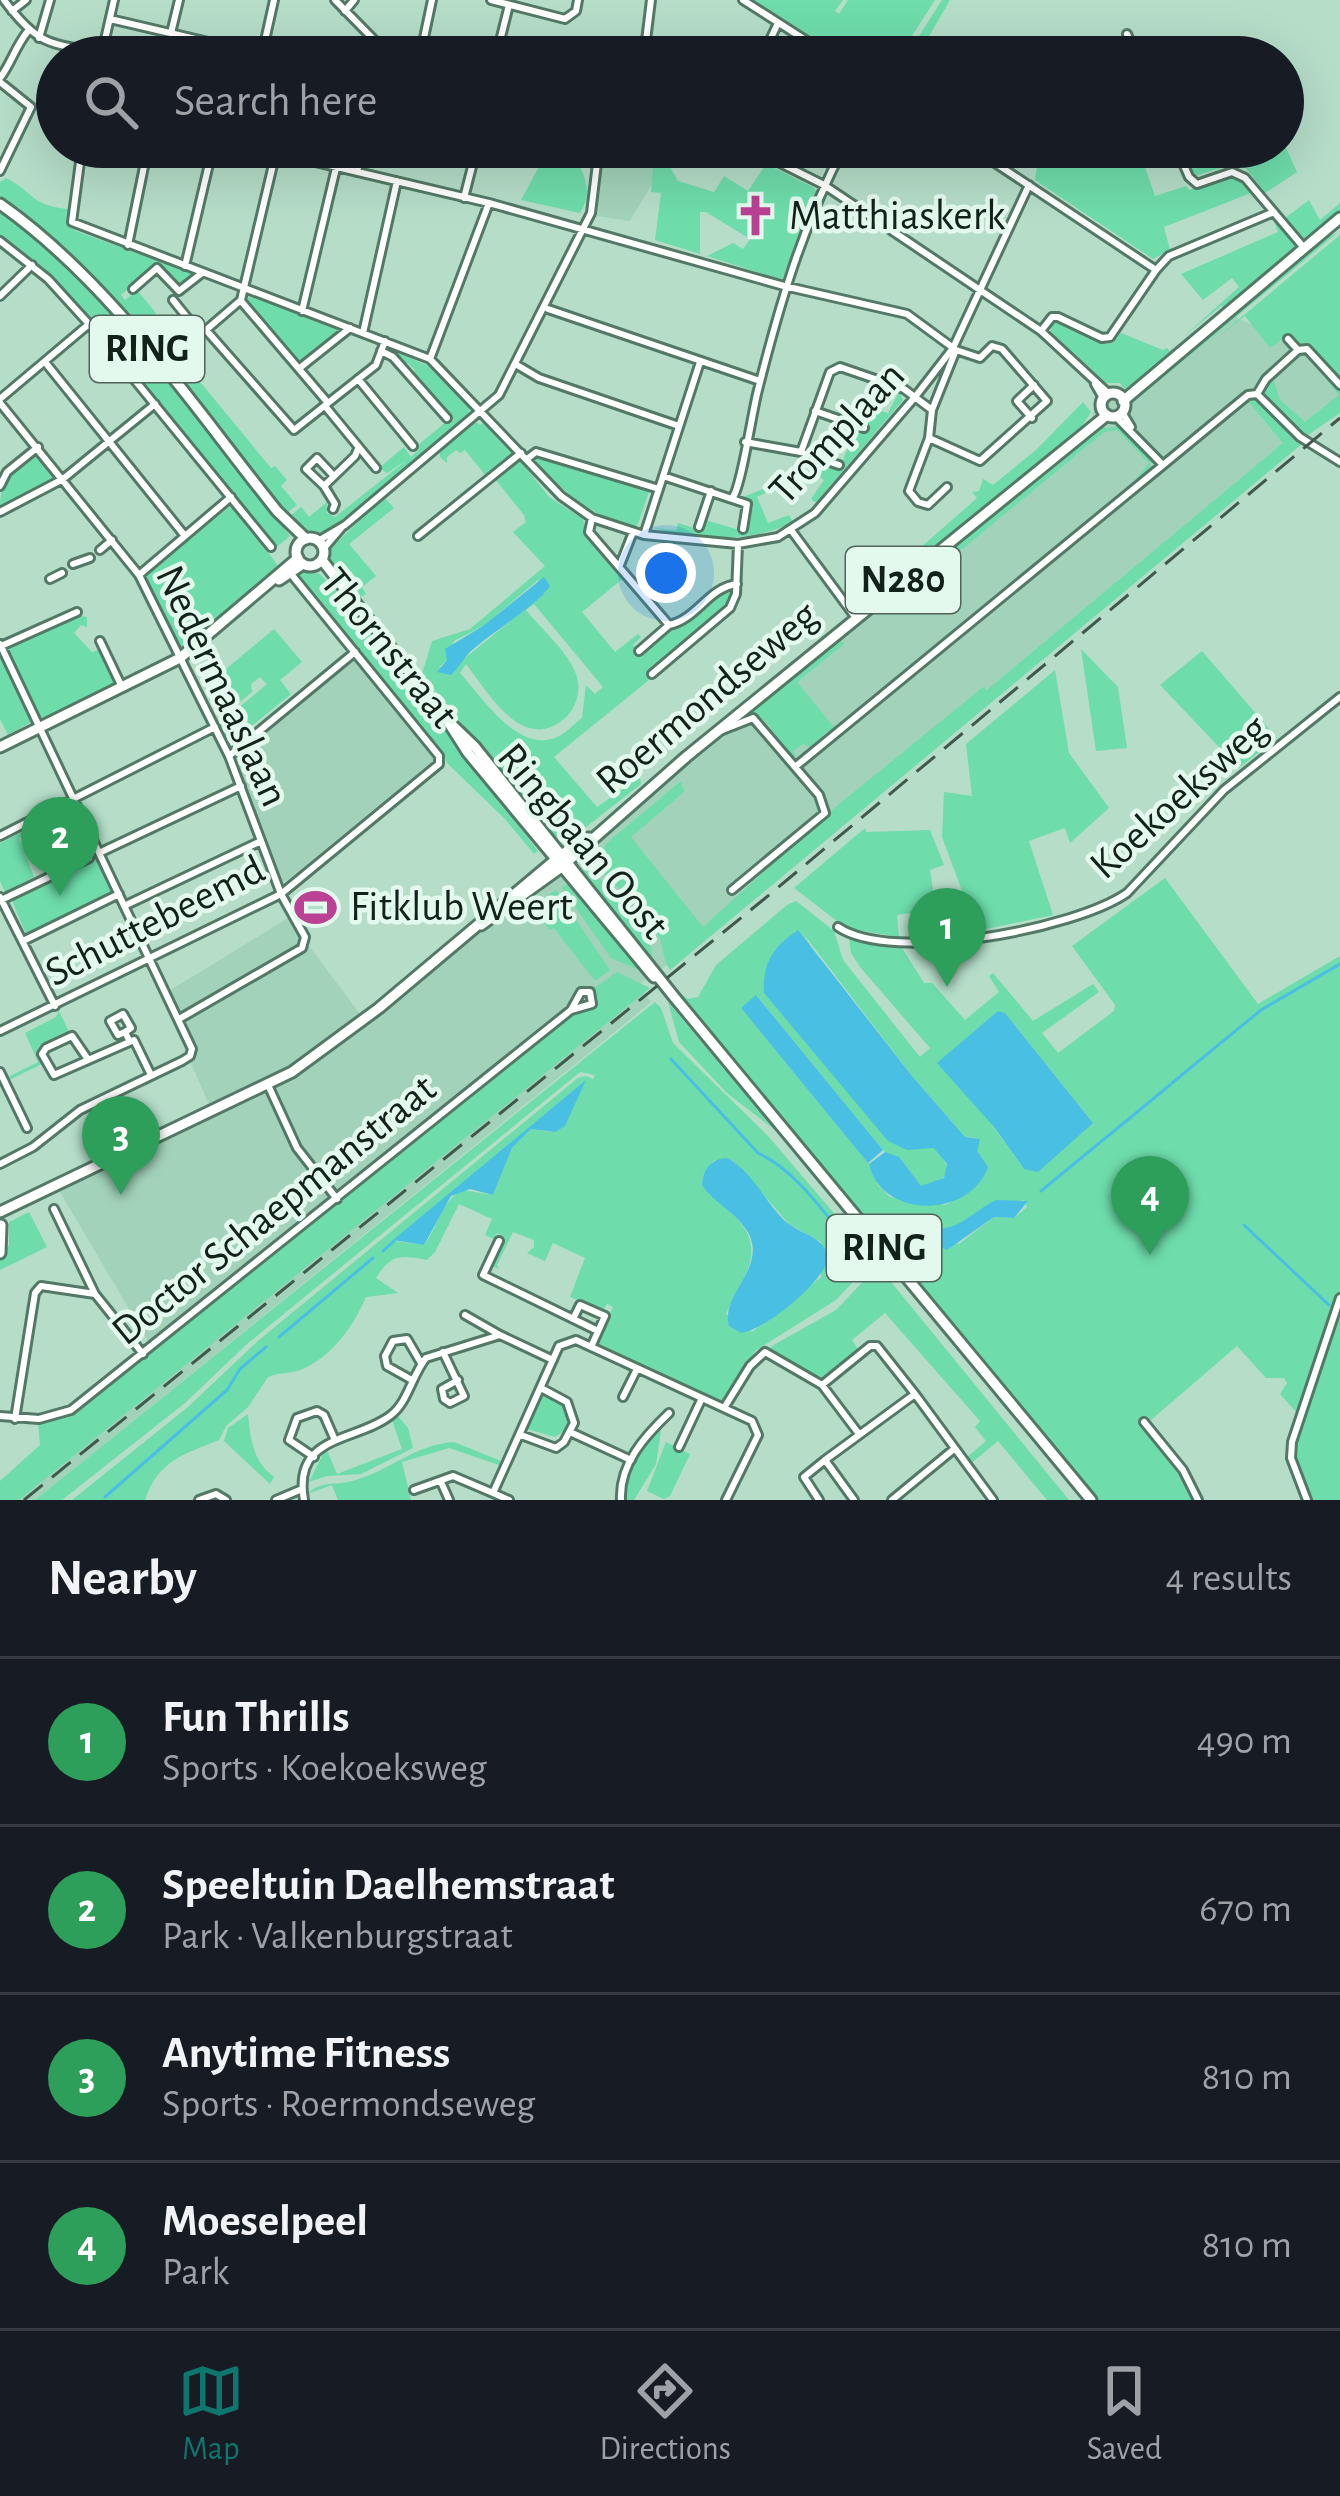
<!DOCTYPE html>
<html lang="en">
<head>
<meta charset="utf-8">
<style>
  body { margin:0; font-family:"Alegreya Sans",sans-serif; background:#20242c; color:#f1f3f6 }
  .you { position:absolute; left:666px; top:573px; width:42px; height:42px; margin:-30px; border:9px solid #fff; border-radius:50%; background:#1a73e8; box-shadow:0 0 0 18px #1a73e833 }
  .badge { display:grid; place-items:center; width:78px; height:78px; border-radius:50%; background:#0f766e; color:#fff; font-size:39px; font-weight:700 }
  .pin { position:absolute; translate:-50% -99px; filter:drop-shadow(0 3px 6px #0008) }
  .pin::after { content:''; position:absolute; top:63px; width:42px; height:36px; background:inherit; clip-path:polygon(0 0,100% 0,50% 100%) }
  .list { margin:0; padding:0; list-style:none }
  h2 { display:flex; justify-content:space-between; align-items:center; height:156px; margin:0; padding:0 48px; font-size:51px }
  h2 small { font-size:39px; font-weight:400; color:#9ea1a6 }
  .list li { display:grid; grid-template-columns:78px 1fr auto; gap:36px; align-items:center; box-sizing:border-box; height:168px; padding:0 48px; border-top:3px solid #363941 }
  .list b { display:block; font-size:45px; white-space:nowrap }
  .list p { margin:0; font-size:39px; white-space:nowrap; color:#9ea1a6 }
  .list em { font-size:39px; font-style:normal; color:#9ea1a6 }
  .icon { flex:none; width:66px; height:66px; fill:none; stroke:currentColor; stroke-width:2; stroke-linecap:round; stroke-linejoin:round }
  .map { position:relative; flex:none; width:1340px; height:1500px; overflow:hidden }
  .search { position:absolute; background:#171b24; box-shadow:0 12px 48px #0002; left:36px; right:36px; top:36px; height:132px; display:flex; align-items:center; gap:30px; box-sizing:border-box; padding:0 42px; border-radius:66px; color:#9ea1a6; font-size:45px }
  .sheet { height:828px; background:#171b24 }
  nav { display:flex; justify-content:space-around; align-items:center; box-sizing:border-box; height:168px; border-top:3px solid #363941; background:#171b24; font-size:33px; color:#9ea1a6 }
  nav a { display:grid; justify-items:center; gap:6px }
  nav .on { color:#0f766e }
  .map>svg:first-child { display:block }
  .built { fill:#a2d2b9 }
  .green { fill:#6edcab; fill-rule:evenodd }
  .water { fill:#4abfe4 }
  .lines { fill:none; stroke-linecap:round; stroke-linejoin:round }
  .stream { stroke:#4abfe4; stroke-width:3 }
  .street-casing { stroke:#537966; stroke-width:12 }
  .secondary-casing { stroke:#537966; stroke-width:15 }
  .primary-casing { stroke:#537966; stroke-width:15 }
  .street { stroke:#fff; stroke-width:6 }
  .secondary { stroke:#fff; stroke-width:9 }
  .primary { stroke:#fff; stroke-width:9 }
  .rail { stroke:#41584c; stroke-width:3; stroke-dasharray:24 12; stroke-linecap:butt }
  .labels { text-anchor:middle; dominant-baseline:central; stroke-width:9; stroke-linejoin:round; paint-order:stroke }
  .shield { fill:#e4f9ee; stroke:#51625a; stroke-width:3 }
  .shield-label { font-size:39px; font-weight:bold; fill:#12221a }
  .poi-label { font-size:42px; fill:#12221a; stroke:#e4f9ee; text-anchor:start }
  .street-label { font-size:42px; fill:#12221a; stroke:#e4f9ee }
</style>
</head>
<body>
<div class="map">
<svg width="1340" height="1500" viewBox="0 0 1340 1500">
  <rect width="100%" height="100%" fill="#b5ddc8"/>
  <!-- built -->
  <path class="built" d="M655,147L653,182L630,221L597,216L603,148Z
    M1220,310L1340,365V402L762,877L664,967L452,1115L155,1353L60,1192L212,1111L161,996L288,918L360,1014L366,1015L997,503L1092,419L1096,397L1106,388L1128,384Z
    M352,660L356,661L434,755L433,761L286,881H281L234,758Z
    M644,992L651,1002L589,1053L35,1500H19Z"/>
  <!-- green -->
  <path class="green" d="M754,0H843L835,11L839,14L848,0H935L901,53L906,56L942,0H950L917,57H843Z
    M1283,141L1297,172L1265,193L1241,162L1194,176L1188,165L1237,147H1283Z
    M527,147H570C581,170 596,189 580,213L521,200L541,163L524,160Z
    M655,147H672L669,165L678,181L714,192L724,176L748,191L766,164L813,187L817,192L782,280L707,256L733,243L743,249L750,239L706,212H700V254L655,240L661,193L651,192Z
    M1040,147H1138L1155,196L1186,186L1189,190L1235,174L1251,193L1164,227L1170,250L1153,259L1035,180Z
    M6,178C36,193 29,205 68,209L67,225L76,231L194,274L180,286L158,263L121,295L125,300L137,290L156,313L149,320L271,468L275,466L287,480L281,486L297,505L287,513C197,404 114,285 0,199V182Z
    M1309,200L1320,220L1340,203V216L1303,242L1284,219Z
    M0,208L90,287L211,433L290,536L273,550L274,546L66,292L0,235Z
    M1273,218L1295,242V253L1227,309L1221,306L1183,337L1239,287L1232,278L1203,300L1181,274L1278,232Z
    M1337,233L1135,401L1132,397L1135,394L1323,239Z
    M1340,235V382L1311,345L1296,343L1289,334L1270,348L1245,316L1214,340Z
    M250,295L343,330L300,365L246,302Z
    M1058,320L1105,344L1113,343L1121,333L1163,350L1167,348L1171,353L1125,389L1120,383H1106L1051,332L1052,322Z
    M390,349L428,366L469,408L470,417L323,535L302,532L289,517L301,507L309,517L327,502V513L335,517L407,460L387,473L379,468L404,447L411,457L419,450L416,447L447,421L450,424L454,420L412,375L415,370L408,363L403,365L384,351Z
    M1300,352H1307L1340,390V413L1305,437L1264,394L1273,378L1280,400L1305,422L1339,395L1306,354L1299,358Z
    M899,392L903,400L816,503L811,499L824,480L801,463L787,480L784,477L802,456L840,469L855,428L864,432L873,409L888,413Z
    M1251,399H1259L1303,443L670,970C662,959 664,946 658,935C642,906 615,886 593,863L608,842L681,781L684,792L631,837L703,927L832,810L983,687L987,690L1283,443L1248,401Z
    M1083,402L1091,412L1082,426L895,580L885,579L977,498L972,492L979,491L983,479L993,485L1037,449Z
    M476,422L480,425L484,422L514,454L486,476L465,450L460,453L456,450L447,457V463L440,457V451Z
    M1101,423L1106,429L1117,426L1138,442L1151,459L1149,472L1131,486L1149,463L1117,430L1104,432L926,579L924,597L917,613L918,607L913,601L919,572L949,547L966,539L986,516Z
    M35,454L57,480L0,507C0,481 14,467 35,454Z
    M532,456L650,489L638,524L635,528L628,527C586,512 560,490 532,456Z
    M519,459L549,497L583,519L586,532L626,576L582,612L615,652L638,634L641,637L633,645L641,653L671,628L688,623L724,589L732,590L728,605L646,674L649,680L554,757L597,807L640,777L641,784L572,838L565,831L553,839L422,674L432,641L470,629L545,566L513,532L526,522L524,515L495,479ZM538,580L540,597L465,658L438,668L447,660L454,641L483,626ZM534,604L603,687L595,694L586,685L582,718C575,723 567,732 559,736C520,757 482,697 460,673L466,664C488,692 522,754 564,719C576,709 581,692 577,677C570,653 541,629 526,610Z
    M776,484L778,487L757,497L768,523L789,515L793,522C753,543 696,541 654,528L676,530L678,523L700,530L705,520L743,531L753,508L743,497Z
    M384,497L394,508L349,544L376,576L362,587L366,594L360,597L328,564V551Z
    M233,504L278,566L181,649L143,575Z
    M302,570L320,574L360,617L538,851L534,854L505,819L447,763L443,752L298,576Z
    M75,615L87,617V627L81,625L74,633L92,652L101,649L118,682L42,719L6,646Z
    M274,629L302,662L280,680L291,694L228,745L218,725L267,684L260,677L251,684L252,692L235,706L214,679Z
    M838,637L844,644L797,682L832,725L838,726L830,733L827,731L812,748L803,744L793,751L796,756L793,757L765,721L749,712Z
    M1081,649L1118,687L1127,748L1096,751Z
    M1202,651L1277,738L1239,768L1160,685Z
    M0,655L33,721L8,735L0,719Z
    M1055,670L1069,753L1109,808L1070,843L1065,828L1029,841L1053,915L977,931L942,837L944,792L972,796L966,744Z
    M72,807L93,849L87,852L84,845L72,851L64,839L68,836L64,827L48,834L46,829L37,833L34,830L19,838L34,877L5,892L0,881V843Z
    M865,828L866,832L930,830L944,865L930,870L936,910L897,915L899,937L846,928L794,888Z
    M97,856L113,889L110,894L26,934L11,898Z
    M587,868C616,895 649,919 653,961L584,871Z
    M1165,878L1258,1004L1340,956V1500H1313L1297,1465L1295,1442L1311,1395L1304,1387L1297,1413L1280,1394L1287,1383L1284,1378H1266L1237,1346L1144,1426L1179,1468L1195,1500H1097L681,994L688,999L698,997L716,965L787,905L796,901L834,931L843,960L920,1057L930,1048L860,967L851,953L849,939L902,948L924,983H932L965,1020L999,992L989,976L993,973L1033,1021L1093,984L1099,992L1042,1033L1058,1053L1114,1011L1115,1005L1072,946ZM802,932L912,1076L965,1137L976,1138L977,1185L946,1205L890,1197L878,1185L869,1164L741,1008L757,996L883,1150L921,1186C933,1187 942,1181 948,1171L946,1164ZM998,1012L1005,1013L1093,1123L1024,1169L992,1125ZM996,1200L1012,1204L1024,1200L1027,1207L1014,1218L994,1217L959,1244L922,1229C960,1233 966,1216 996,1200Z
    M567,884L639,970L611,958L562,888Z
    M556,890L610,970L595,981L554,928L550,930L530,907Z
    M617,972L650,988L19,1500H0V1481L40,1445L38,1423L61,1419L77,1411L567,1017C584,1007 594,1011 594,988Z
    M655,1002L661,1008L673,1043L768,1136L874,1260L836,1300L755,1351L720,1404L595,1345L613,1307L607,1304L603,1310L570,1297L585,1258L553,1243L545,1261L527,1253L534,1247V1240L513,1232L497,1265L499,1269L490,1265L503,1236L497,1233L494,1239L485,1235L492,1219L459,1204L435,1252L427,1260C400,1255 391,1254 376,1278L398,1293L366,1297C354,1325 334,1354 305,1368C294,1374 279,1372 268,1377L248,1407L226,1426L219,1440C185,1454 158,1460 145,1500H72L188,1407L259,1340L578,1078L586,1076L593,1079L595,1075L580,1072L247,1344L185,1403L62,1500H35ZM584,1083L564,1126L551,1132L531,1129L512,1148L493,1195L462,1190C440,1203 439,1226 424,1245L395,1241ZM714,1160L755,1185L789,1224L821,1242V1277L752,1332L726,1314C741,1280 769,1251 736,1218C725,1206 711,1199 702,1185L703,1175Z
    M668,1002L775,1130L727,1093L679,1042Z
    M59,1011L70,1034L44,1046V1063L7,1081L6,1078L38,1062L25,1033L56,1017Z
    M29,1212L47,1247L0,1270V1260L9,1245V1222Z
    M878,1266L1069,1500H1047L998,1441L969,1465L965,1459L986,1441L975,1427L980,1421L885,1313L852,1340L858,1349L820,1381L772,1350L770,1347L836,1310Z
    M543,1395L565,1404C571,1419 570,1429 555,1437L527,1429Z
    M248,1414C250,1438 253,1462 274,1477L270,1484L224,1441L228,1428Z
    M397,1415L408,1428L413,1448L361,1474L327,1476L309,1482L326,1448L337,1474L402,1449L392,1420Z
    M656,1429L661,1431L656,1464L634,1500H623L634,1460Z
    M454,1442L501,1461L499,1465L449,1448L402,1462L411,1500H338L332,1485L307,1494C322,1480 334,1486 352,1481C388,1472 416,1444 454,1442Z
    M666,1442L690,1454L670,1496L664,1499L647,1491Z"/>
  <!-- water -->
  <path class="water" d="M544,577L550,586C536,606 492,632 471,651C463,659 459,667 451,675L437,672L447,660L445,649L483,626Z
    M798,930L912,1076L965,1137L980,1139L977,1151L988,1167C970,1219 881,1219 869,1164L885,1152L899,1157L921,1186L944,1178L947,1164L934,1148L907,1150L888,1141L764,993C763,962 772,948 798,930Z
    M756,995L883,1150L868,1163L741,1008Z
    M998,1011L1005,1013L1093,1123L1038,1172L1024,1169L994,1127L937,1063Z
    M586,1080L565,1126L555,1132L531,1129L512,1148L493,1195L470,1189L451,1196L424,1245L393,1240Z
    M727,1158C753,1172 765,1202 785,1221C801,1235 820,1234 829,1256C826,1280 766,1330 741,1333L729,1326C720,1294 766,1270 749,1234C738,1213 714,1204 702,1185C703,1169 711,1159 727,1158Z
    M996,1200L1028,1201L1014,1218L994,1217L947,1250L929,1241L920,1228C959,1234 965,1216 996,1200Z"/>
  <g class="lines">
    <!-- stream -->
    <path class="stream" d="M671,1059L758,1153C803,1174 831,1226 865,1260
      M1172,1083L1261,1010L1340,964
      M1041,1191L1170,1085
      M1244,1225L1329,1305
      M383,1251L394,1241
      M279,1337L373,1258
      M105,1497L227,1390L240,1369L266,1347"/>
    <defs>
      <path id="street" d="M4,0C38,46 49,43 102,53
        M335,0L391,57
        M491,0L565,19L576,11L578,0
        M743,0L832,57
        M12,11L26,0
        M345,11L354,0
        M110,19L273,57
        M171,33L179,0
        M1127,34L1137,57
        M39,38L50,0
        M262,54L274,0
        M101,57L114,0
        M217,57L220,45
        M420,57L432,0
        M496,57L509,5
        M644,57L651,0
        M762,57L778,23
        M0,78C12,62 15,47 28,31
        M0,82L31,107L0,171
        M82,147L72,222L430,359L561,496L592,518L644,535L738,544L778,537L815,513L915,397L953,348L1029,185
        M252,147L489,203L784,286L907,314L956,350L980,358L992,346L1002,349L1047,401L980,461L929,438
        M420,147L434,151L435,147
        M748,147L824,185L1041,331L1109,394
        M971,147L1156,270L1110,337L1102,338L1058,317H1052L1041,331
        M1176,147L1189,177L1197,184L1232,172L1245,178L1305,249
        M476,152L522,162
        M700,157L704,147
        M357,172L363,147
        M464,198L477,147
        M0,241L48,279L89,324L271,547
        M128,245L148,147
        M185,266L213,147
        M1156,270L1169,256L1274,212
        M133,289L157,268L179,291L202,273
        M0,296L32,265
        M173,300L198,331L206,330L294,430L376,365L385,341
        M241,301L328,403
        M548,309L760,381
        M302,311L336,168
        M206,330L241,300L276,152
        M363,333L397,181
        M1298,350L1307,349L1340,385
        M381,351L393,357L447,418
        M430,359L489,203
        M45,362L185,536
        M517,365L539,378L679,426
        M301,367L350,328
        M358,379L413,446
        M1095,384L1103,398
        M1257,394L1300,437L1340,462
        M0,399L89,324
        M0,403L139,575L229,756L281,894L305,937L302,948L179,1019
        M325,406L376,468
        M932,410L956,350
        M815,411L864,428
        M1122,412L1131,427
        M1115,416L1163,465L1248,395L1257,394L1266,379L1298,350L1288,339
        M1032,418L1017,401L1034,385
        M745,442L801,452L830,372L840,367L904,389L932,410L929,438L909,491L918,502L928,505L947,487
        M801,452L839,465
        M527,459L536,452L659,489
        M663,476L747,504L743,529
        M0,486L7,472L38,447
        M324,486L306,469L317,458L332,474
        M733,497C742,484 752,412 758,390C779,306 803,224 844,147
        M333,509L335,504L324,486L355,456L358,449
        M0,512L63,479L155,404
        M592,518L589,532L669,625L639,651
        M699,527L711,491
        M791,530L856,618
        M644,535L700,362
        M418,536L521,453
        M318,541L345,525L499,395L591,213L599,147
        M324,548L342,527
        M100,550L112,540
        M73,564L90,558
        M620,565L633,532
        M139,575L231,497
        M50,579L62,573
        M669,625C696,620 709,587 737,584
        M100,641L121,685
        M0,644L192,1049L190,1056L182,1061L80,1110L33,1147L0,1164
        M1,646L77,612
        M652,674L730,608L736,594L738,544
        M720,731L753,718L795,767
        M229,756L355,652
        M0,836L215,727
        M99,853L241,786
        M732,890L825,813L819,795L795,767L1163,465
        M0,897L55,1006
        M1,900L89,858
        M124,906L261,841
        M838,927C893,964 1075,929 1127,893L1224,790L1340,697
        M23,941L119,894
        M0,1031L281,894L439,764V756L291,574
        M125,1032L118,1035L110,1021L123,1014L131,1028L125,1032L129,1040
        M87,1058L72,1036L46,1048L42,1054L54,1075L134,1040L151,1075
        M0,1072L27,1128
        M268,1085L297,1148L337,1199
        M54,1209L95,1294L143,1354
        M499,1241L483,1275L598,1331
        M465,1315L500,1335
        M573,1319L580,1305L605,1316L591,1347
        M443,1352L464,1396L450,1403L444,1399L442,1389L458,1380
        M412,1380L387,1366L385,1356L393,1341L407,1339L421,1363
        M822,1385L870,1346H877L915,1394
        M623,1397L637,1369
        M724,1408L750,1366L765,1352L822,1385L859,1434
        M0,1416L39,1419L71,1410L571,1010L581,992H590L592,1004L571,1010
        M15,1419L35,1293L41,1286L95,1294
        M1144,1422L1183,1470L1198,1500
        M570,1432L631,1460
        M521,1435L556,1448L564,1442L574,1423L567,1402L541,1388
        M679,1447L702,1398
        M314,1457L289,1440L297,1418L317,1411L324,1415L334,1438
        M441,1482L449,1500
        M414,1490L453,1476L493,1493
        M199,1500L216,1494L226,1500
        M276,1500L302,1489
        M304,1500C292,1434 357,1442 391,1415C408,1402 412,1375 426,1358L500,1335L553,1360
        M509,1500L493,1493L559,1346L576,1340L752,1421L758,1435L726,1500
        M621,1500C619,1464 645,1436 669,1413
        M819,1500L804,1477L825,1460
        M854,1500L825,1460L915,1394L993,1500
        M892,1500L954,1449
        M1307,1500L1291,1458L1292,1442L1340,1298"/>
      <path id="secondary" d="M279,580L303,564
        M0,747L180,658L298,558
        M481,925L560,868
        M0,1212L292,1072L379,1008L554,861
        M0,1253L1,1225"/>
      <path id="primary" d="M0,204C112,283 192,405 277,511L306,539
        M1101 405a12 12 0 1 1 24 0a12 12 0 1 1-24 0Z
        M1123,401L1340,218
        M296 552a14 14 0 1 1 28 0a14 14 0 1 1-28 0Z
        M322,560L447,720L468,753L654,977
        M447,720L475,747L675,998L1091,1500
        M558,858L582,839L590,838
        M560,868L686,757L1107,415"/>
    </defs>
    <!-- street casing -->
    <use href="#street" class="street-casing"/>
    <!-- secondary casing -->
    <use href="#secondary" class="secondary-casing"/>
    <!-- primary casing -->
    <use href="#primary" class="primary-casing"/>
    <!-- street -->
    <use href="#street" class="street"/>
    <!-- secondary -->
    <use href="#secondary" class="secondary"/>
    <!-- primary -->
    <use href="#primary" class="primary"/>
    <!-- rail -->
    <path class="rail" d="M24,1500L763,900L1340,418"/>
  </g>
  <!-- icons -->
  <defs>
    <symbol id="church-bare" viewBox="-9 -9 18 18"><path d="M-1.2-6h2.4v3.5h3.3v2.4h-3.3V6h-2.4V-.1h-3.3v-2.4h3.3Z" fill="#ba4194" stroke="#e4f9ee" stroke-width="2.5" paint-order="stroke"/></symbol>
    <symbol id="stadium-bare" viewBox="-9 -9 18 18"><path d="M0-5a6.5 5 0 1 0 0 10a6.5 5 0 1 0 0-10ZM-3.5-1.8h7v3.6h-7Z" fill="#ba4194" stroke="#e4f9ee" stroke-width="2.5" paint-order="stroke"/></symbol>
  </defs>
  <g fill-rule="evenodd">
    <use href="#church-bare" x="726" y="186" width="59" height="59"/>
    <use href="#stadium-bare" x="286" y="878" width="59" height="59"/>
  </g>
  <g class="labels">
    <!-- shield labels -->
    <g class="shield">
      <rect x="90" y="316" width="114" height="66" rx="9"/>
      <rect x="846" y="547" width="114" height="66" rx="9"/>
      <rect x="827" y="1215" width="114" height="66" rx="9"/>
    </g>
    <g class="shield-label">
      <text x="147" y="349">RING</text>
      <text x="903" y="580">N280</text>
      <text x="884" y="1248">RING</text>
    </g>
    <!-- poi labels -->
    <g class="poi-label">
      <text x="789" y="216">Matthiaskerk</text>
      <text x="350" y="907">Fitklub Weert</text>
    </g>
    <!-- street labels -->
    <g class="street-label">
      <text transform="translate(837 433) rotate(-47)">Tromplaan</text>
      <text transform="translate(389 648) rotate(51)">Thornstraat</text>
      <text transform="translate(222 686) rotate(65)">Nedermaaslaan</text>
      <text transform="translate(707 698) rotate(-40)">Roermondseweg</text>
      <text transform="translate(1179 797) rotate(-42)">Koekoeksweg</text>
      <text transform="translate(583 841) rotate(50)">Ringbaan Oost</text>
      <text transform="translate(155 921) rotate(-27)">Schuttebeemd</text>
      <text transform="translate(274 1210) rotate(-39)">Doctor Schaepmanstraat</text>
    </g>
  </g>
</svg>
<div class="you"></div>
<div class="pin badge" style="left:947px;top:987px;background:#2e9e5b">1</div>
<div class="pin badge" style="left:60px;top:896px;background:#2e9e5b">2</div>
<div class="pin badge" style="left:121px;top:1195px;background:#2e9e5b">3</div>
<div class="pin badge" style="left:1150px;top:1255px;background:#2e9e5b">4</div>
<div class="search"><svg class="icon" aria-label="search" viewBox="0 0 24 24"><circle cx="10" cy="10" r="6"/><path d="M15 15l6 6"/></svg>Search here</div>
</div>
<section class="sheet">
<h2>Nearby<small>4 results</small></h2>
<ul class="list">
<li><span class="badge" style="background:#2e9e5b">1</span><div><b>Fun Thrills</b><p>Sports · Koekoeksweg</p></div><em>490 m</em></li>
<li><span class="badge" style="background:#2e9e5b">2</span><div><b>Speeltuin Daelhemstraat</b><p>Park · Valkenburgstraat</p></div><em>670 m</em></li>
<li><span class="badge" style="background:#2e9e5b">3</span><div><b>Anytime Fitness</b><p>Sports · Roermondseweg</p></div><em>810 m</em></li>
<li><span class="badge" style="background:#2e9e5b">4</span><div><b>Moeselpeel</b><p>Park</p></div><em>810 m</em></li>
</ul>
</section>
<nav>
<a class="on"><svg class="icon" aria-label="map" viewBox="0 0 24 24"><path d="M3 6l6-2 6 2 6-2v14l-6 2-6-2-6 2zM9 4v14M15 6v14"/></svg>Map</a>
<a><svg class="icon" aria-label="directions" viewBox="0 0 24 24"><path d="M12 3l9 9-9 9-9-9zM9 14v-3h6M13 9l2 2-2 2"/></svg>Directions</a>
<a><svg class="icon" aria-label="saved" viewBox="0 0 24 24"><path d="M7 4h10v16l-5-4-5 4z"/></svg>Saved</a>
</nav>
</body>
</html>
